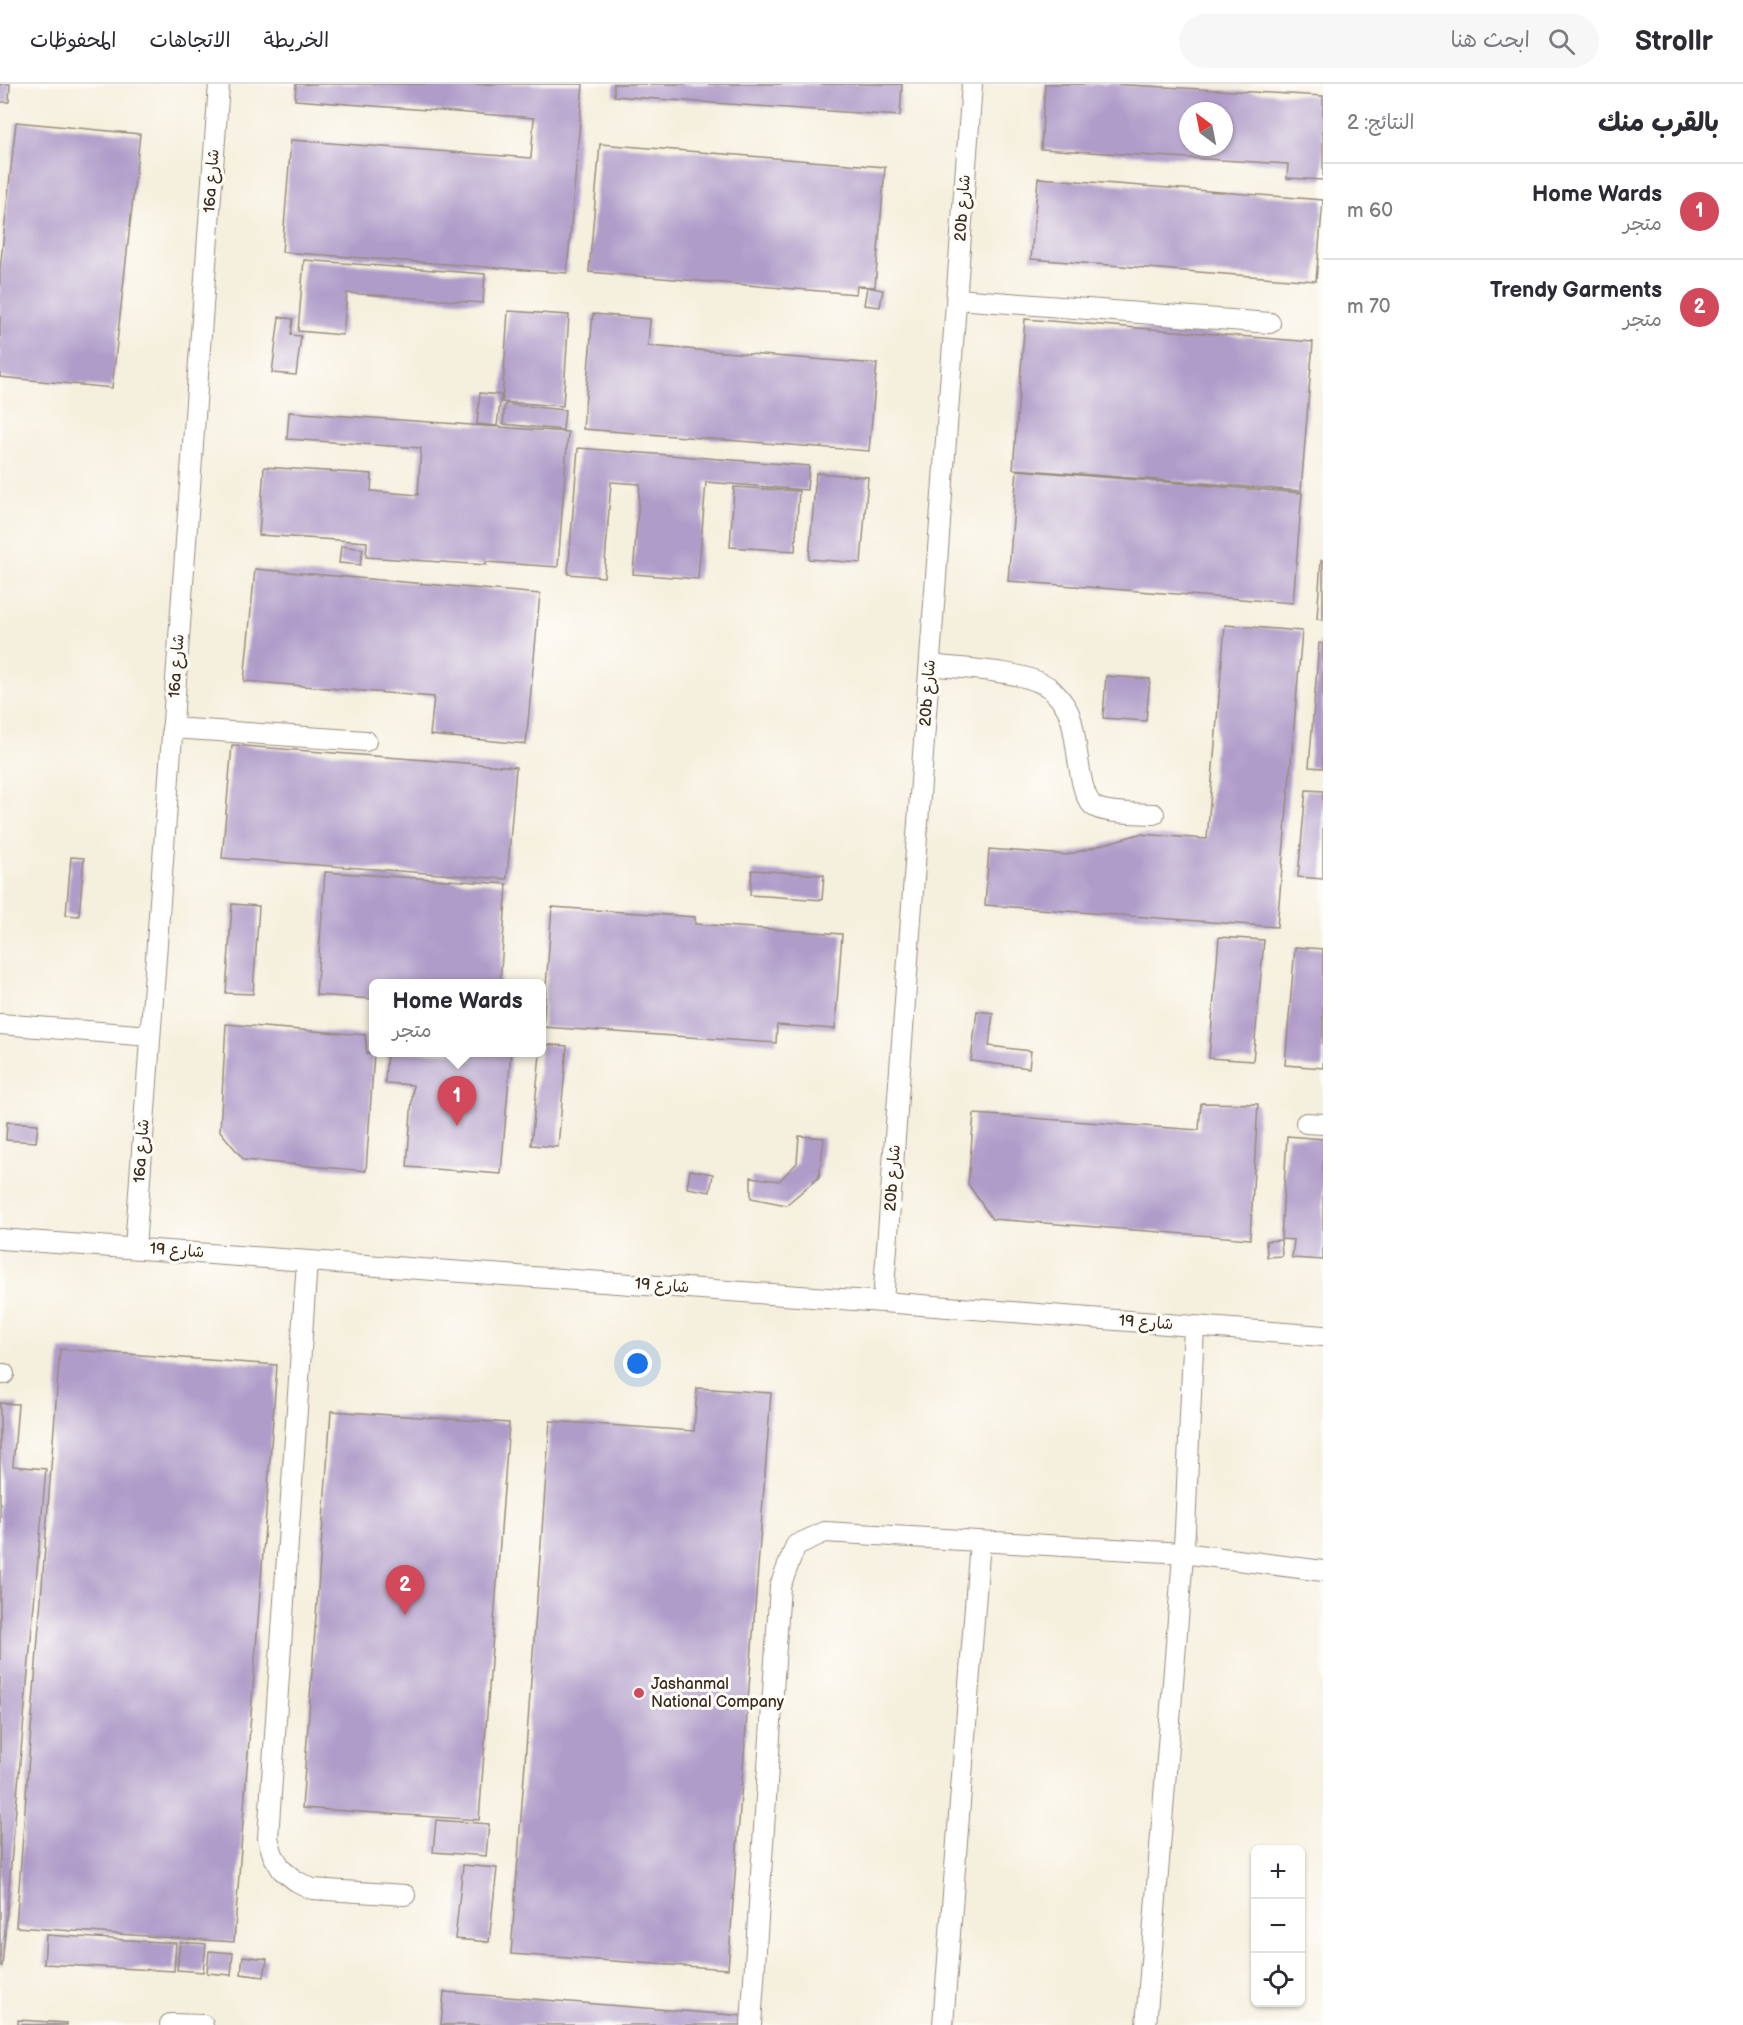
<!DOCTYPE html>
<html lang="ar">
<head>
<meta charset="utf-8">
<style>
  body { margin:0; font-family:"Balsamiq Sans","Playpen Sans Arabic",sans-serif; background:#f7f7f7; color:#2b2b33; direction:rtl }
  .controls { position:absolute; right:18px; bottom:18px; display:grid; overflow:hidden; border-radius:9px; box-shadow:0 2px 4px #0004 }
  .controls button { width:54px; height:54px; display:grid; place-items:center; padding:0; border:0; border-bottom:2px solid #e1e1e2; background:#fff; color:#2b2b33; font:30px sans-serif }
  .compass { position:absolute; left:1179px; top:18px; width:54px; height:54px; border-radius:50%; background:#fff; box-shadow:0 2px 4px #0004; rotate:328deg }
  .you { position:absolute; left:638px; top:1280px; width:21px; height:21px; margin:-15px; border:4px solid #fff; border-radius:50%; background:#1a73e8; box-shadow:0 0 0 9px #1a73e833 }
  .badge { display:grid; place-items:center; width:39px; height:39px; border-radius:50%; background:#d1495b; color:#fff; font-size:20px; font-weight:700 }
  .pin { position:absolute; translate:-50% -50px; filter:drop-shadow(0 2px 3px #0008) }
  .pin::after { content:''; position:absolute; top:32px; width:21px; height:18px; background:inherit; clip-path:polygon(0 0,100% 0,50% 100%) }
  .popup { position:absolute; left:369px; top:895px; width:177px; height:78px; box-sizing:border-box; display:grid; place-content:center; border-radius:9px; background:#fff; filter:drop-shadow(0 2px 4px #0005); font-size:20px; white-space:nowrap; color:#7c7c81 }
  .popup b { font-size:22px; color:#2b2b33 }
  .popup::after { content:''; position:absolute; left:50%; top:100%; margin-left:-12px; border:12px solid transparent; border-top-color:#fff }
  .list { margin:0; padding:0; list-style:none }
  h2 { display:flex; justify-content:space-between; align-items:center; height:78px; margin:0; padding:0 24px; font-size:26px }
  h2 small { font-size:20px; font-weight:400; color:#7c7c81 }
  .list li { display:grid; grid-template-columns:39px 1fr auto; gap:18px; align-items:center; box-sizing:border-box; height:96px; padding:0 24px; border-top:2px solid #e1e1e2 }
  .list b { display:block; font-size:22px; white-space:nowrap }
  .list p { margin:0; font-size:20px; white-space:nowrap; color:#7c7c81 }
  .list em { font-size:20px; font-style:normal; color:#7c7c81 }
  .icon { flex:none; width:33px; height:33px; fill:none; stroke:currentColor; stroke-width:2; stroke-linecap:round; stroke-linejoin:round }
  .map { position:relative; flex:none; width:1323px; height:1941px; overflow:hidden; direction:ltr }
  header { display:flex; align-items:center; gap:36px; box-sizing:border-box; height:84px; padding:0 30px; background:#fff; border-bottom:2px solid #e1e1e2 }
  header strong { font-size:28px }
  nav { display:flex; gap:33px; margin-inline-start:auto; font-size:21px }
  .search { width:420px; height:54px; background:#f7f7f7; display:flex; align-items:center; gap:15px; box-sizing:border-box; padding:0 21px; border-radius:33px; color:#7c7c81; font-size:22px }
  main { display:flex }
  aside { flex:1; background:#fff }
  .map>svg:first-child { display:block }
  .building { fill:#b09cc9; fill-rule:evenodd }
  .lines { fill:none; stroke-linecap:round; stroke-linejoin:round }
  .lane-casing { stroke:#988c7e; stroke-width:22 }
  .lane { stroke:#fff; stroke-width:20 }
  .poi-dot { fill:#d1495b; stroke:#fdfcf7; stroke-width:2 }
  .labels { text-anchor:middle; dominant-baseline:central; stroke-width:6; stroke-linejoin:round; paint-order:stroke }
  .street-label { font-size:16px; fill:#3b2a1e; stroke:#fdfcf7 }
  .poi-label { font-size:16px; fill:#3b2a1e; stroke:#fdfcf7; text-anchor:start }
</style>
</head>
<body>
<header>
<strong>Strollr</strong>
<div class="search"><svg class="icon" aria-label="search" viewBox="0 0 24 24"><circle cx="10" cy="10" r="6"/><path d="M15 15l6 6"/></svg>ابحث هنا</div>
<nav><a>الخريطة</a><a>الاتجاهات</a><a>المحفوظات</a></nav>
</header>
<main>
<aside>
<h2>بالقرب منك<small>النتائج: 2</small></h2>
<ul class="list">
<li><span class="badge">1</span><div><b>Home Wards</b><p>متجر</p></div><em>60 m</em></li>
<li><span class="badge">2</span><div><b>Trendy Garments</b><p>متجر</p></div><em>70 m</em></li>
</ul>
</aside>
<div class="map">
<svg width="1323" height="1941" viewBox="0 0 1323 1941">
  <rect width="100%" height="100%" fill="#fdfcf7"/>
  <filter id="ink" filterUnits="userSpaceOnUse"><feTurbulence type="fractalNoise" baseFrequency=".0167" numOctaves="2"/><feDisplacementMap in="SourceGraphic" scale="12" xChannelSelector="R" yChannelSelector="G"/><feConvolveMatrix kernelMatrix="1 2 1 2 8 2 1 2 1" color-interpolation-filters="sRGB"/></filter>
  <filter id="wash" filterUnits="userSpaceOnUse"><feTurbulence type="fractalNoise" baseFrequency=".008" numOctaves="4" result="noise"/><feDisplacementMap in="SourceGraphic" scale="24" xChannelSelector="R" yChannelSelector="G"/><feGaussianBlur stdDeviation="1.35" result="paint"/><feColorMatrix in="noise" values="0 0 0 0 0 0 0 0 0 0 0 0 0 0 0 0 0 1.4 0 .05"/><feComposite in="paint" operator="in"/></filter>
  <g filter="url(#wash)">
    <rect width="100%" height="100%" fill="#f5efdd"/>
    <g id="blocks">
      <!-- building -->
      <path class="building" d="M0,0H10L9,18H0Z
        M296,0H583L567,189L282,168L291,56L531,74L534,34L295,16Z
        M614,0H902L900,32L614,12Z
        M1045,0H1111L1323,12V96L1287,94L1288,80L1041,65ZM1188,27H1224V63H1188Z
        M16,38L140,50L112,304L0,293V185Z
        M600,60L885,83L875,203L857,202L856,210L589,188Z
        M1038,94L1323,116L1316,197L1031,175Z
        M304,176L485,190L483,219L347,209L343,251L298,247Z
        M867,203L883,206L880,223L864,221Z
        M508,227L569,231L563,322L502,318Z
        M593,230L650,235L648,262L877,280L869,367L583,345Z
        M279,233L293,235L291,251L301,252L296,291L272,289Z
        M1025,235L1313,258L1301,407L1013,385Z
        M480,309L501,311L497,342L477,340Z
        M505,320L565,326L563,346L503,340Z
        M289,328L568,348L558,483L486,478V481L366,473L367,458L259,451L264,383L372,390L371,407L418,411L421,364L287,355Z
        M578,364L809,382L807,406L706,398L698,495L633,490L640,400L611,398L604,493L568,490Z
        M1017,386L1302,409L1293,519L1008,497Z
        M816,389L868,393L861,479L809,475Z
        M734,403L799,407L795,467L730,463Z
        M341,462L363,465L360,481L339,479Z
        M1321,476H1323V536L1317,535Z
        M255,485L540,510L526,660L430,651L434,613L244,597Z
        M1225,541L1302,547L1277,843L985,821L989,765L1067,771L1139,750L1207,755Z
        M1319,559L1323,560V684L1309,683Z
        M1106,592L1150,595L1146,637L1103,634Z
        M232,661L516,683L507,795L222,774Z
        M1306,706L1323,707V795L1298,793Z
        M71,773L84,774L79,832L66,831Z
        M752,786L824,791L822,816L750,811Z
        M325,788L507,800L500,900H373V915L316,911Z
        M232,820L259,822L253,910L226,909Z
        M552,823L695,833V840L842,850L835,945L777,941L776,959L543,943Z
        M1219,853L1264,856L1253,977L1209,974Z
        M1295,863L1323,865V984L1285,981Z
        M977,927L993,929L989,962L1031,967L1029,984L971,977Z
        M226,940L365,951L367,969H374L366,1087L244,1076L220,1047Z
        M541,960L567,962L558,1063L531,1061Z
        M387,968H511L501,1090L407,1083L413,1001L385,999Z
        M1201,1019L1258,1020L1250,1155L992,1135L968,1100L974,1030L1199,1046Z
        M7,1038L38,1040L36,1058L6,1056Z
        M799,1052L824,1054L819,1093L786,1121L751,1114V1093L779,1097L797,1079Z
        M1287,1052L1323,1055V1176L1292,1174L1294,1156L1281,1155Z
        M690,1086L713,1090L710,1108L687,1104Z
        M1281,1156L1282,1172L1267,1173L1266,1157Z
        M60,1265L277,1281L234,1858L16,1843Z
        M697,1304L771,1309L728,1885L511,1870L550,1337L694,1347Z
        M0,1319L18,1320L13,1382L46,1385L2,1882H0Z
        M331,1327L509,1339L479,1736L302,1724Z
        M436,1736L489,1740L486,1772L433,1768Z
        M463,1781L497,1784L489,1858L455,1855Z
        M46,1851L176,1859L174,1887L44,1880Z
        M180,1858L206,1860L203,1888L177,1886Z
        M209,1867L233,1869L231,1891L207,1889Z
        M243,1872L267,1875L264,1893L241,1890Z
        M444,1908L757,1933L756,1941H441Z
        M18,1936L67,1939V1941H18Z"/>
    </g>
  </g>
  <g filter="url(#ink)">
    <use href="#blocks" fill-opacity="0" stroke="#988c7e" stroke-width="1.5"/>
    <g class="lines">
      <defs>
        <path id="lane" d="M957,215L1270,239
          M930,581C961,585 1027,586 1051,605C1057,611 1064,619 1068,627C1079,649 1076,711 1095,723C1108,730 1139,729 1154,730
          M172,644L366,657
          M0,940L150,952
          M1306,1039L1323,1040
          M0,1155L883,1218L1323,1252
          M135,1164L219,0
          M307,1177L268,1754L273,1771L282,1786L296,1797L312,1805L405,1811
          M883,1218L972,0
          M0,1290H4
          M170,1940L203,1941
          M751,1941L780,1502L796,1461L825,1448L1183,1469L1323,1487
          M943,1941L980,1457
          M1146,1941L1185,1446L1194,1242"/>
      </defs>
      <!-- lane casing -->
      <use href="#lane" class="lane-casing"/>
      <!-- lane -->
      <use href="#lane" class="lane"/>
    </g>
  </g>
  <!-- markers -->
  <circle class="poi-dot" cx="639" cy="1609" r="6"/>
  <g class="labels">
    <!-- street labels -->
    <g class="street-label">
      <text transform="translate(212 97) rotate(-86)">16a شارع</text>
      <text transform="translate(963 124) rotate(-86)">20b شارع</text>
      <text transform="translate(177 582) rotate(-86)">16a شارع</text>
      <text transform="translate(928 609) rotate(-86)">20b شارع</text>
      <text transform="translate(142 1067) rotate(-86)">16a شارع</text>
      <text transform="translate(893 1094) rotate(-86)">20b شارع</text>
      <text transform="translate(177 1167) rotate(4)">شارع 19</text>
      <text transform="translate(662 1202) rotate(4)">شارع 19</text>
      <text transform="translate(1146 1239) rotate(4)">شارع 19</text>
    </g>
    <!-- poi labels -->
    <g class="poi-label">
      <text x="651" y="1600">Jashanmal<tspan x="651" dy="18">National Company</tspan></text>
    </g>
  </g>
</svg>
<div class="controls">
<button>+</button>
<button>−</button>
<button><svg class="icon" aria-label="locate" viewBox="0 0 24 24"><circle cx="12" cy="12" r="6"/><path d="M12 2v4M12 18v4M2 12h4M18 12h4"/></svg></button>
</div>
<svg class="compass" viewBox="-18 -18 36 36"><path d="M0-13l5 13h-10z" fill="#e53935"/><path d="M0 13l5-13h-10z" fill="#7c7c81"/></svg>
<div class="you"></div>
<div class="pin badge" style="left:457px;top:1042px">1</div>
<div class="popup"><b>Home Wards</b>متجر</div>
<div class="pin badge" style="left:405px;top:1531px">2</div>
</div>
</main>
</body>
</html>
